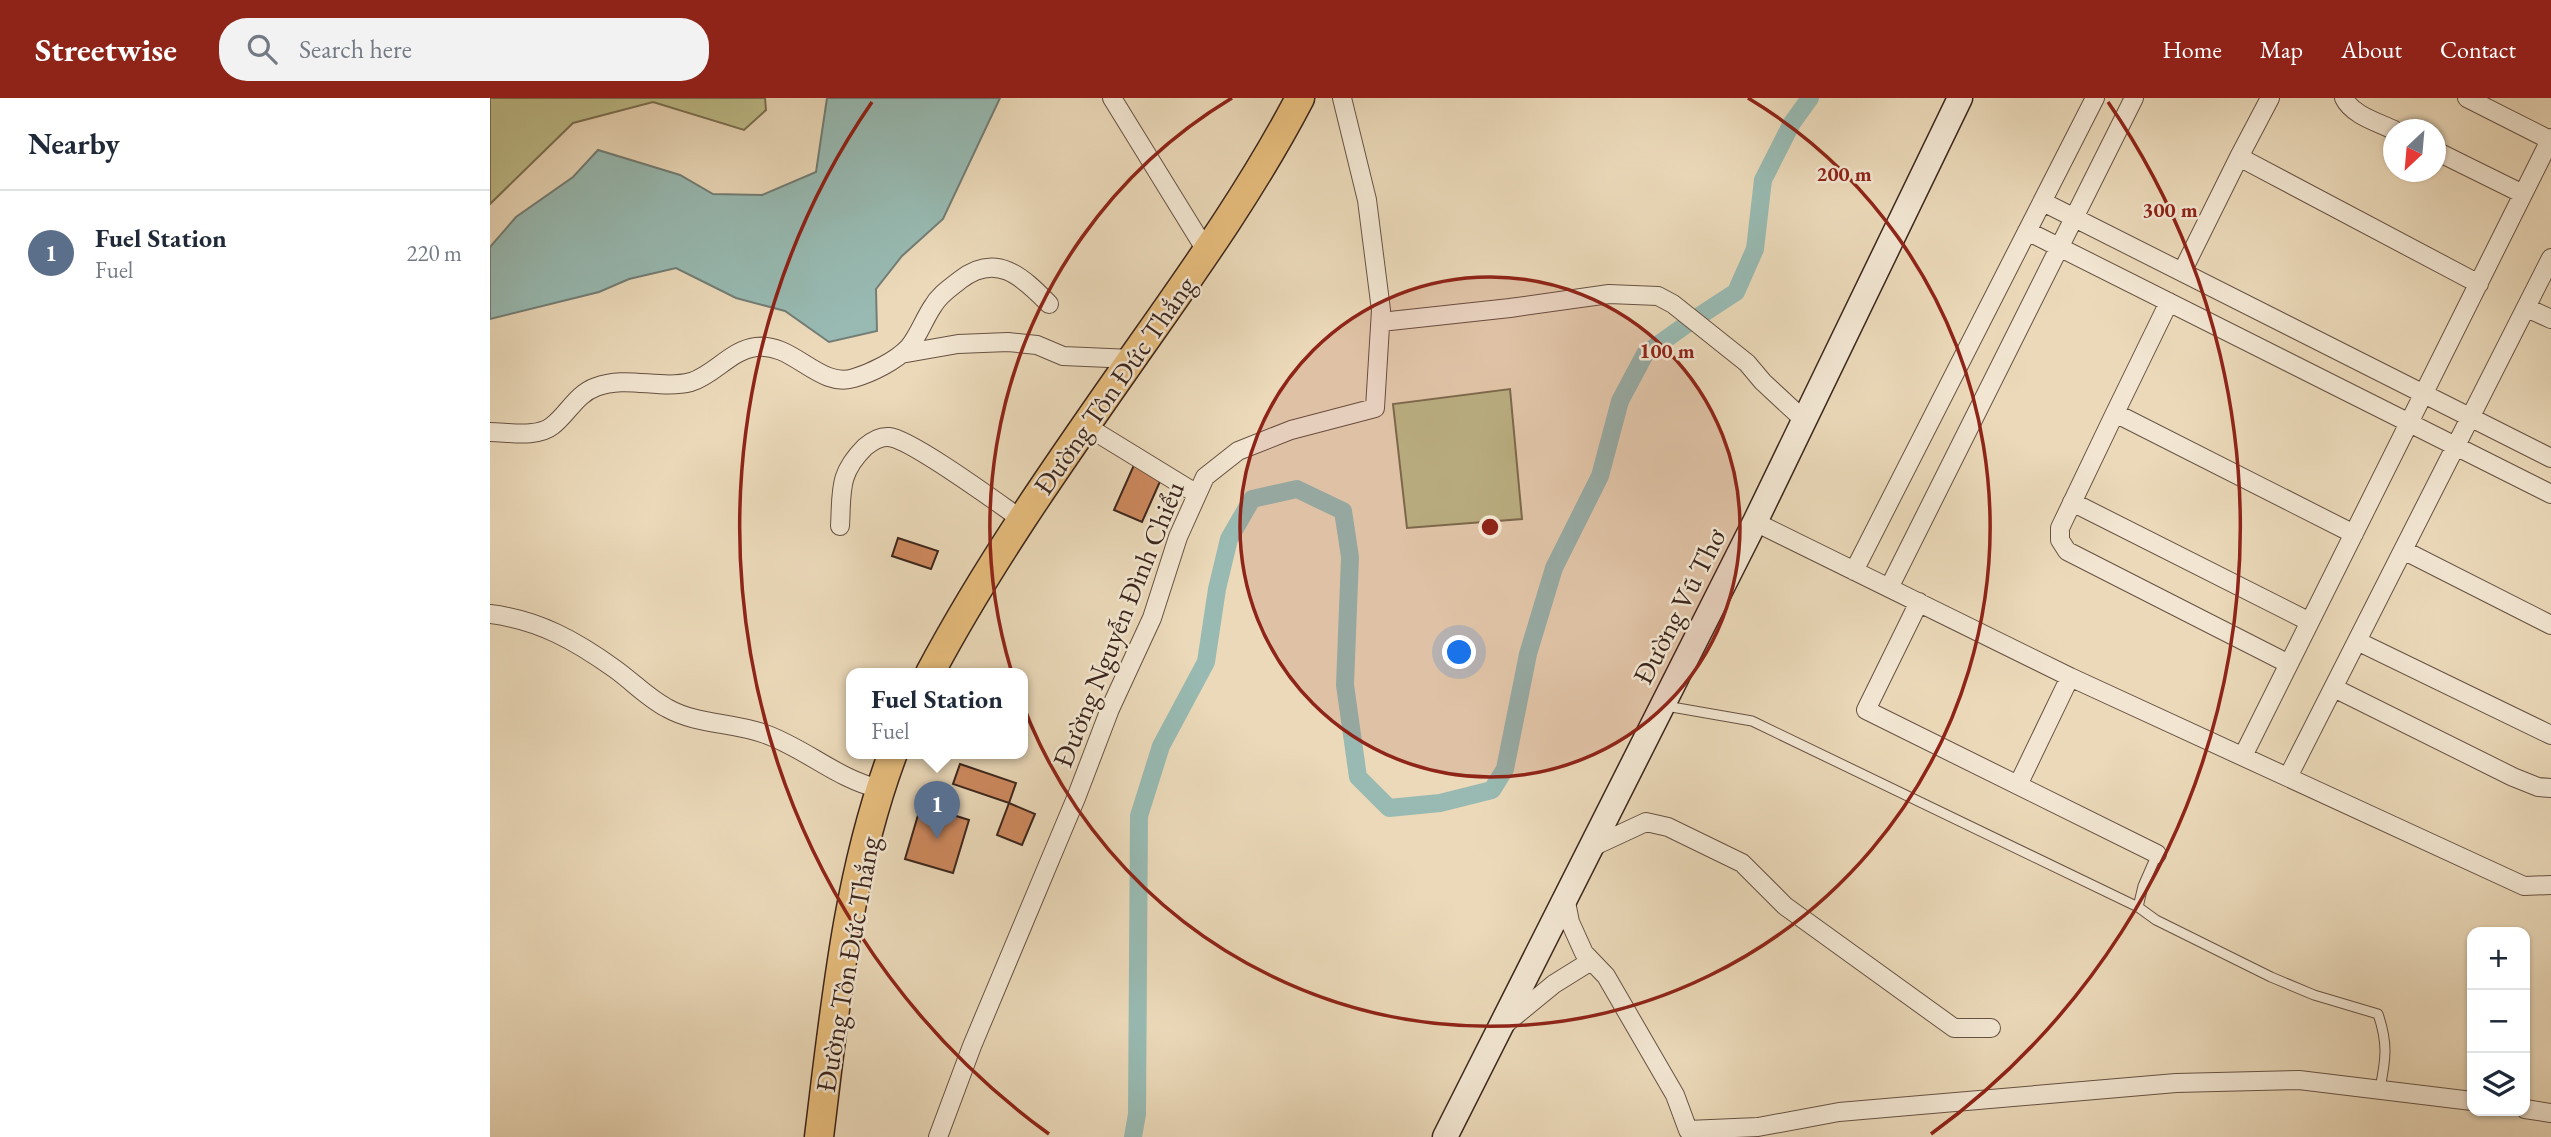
<!DOCTYPE html>
<html lang="en">
<head>
<meta charset="utf-8">
<style>
  body { margin:0; font-family:"EB Garamond",serif; background:#f2f2f3; color:#1f2937 }
  .controls { position:absolute; right:21px; bottom:21px; display:grid; overflow:hidden; border-radius:14px; box-shadow:0 2px 5px #0004 }
  .controls button { width:63px; height:63px; display:grid; place-items:center; padding:0; border:0; border-bottom:2px solid #e0e1e3; background:#fff; color:#1f2937; font:35px sans-serif }
  .compass { position:absolute; left:1893px; top:21px; width:63px; height:63px; border-radius:50%; background:#fff; box-shadow:0 2px 5px #0004; rotate:206deg }
  .you { position:absolute; left:970px; top:555px; width:24px; height:24px; margin:-18px; border:5px solid #fff; border-radius:50%; background:#1a73e8; box-shadow:0 0 0 10px #1a73e833 }
  .badge { display:grid; place-items:center; width:46px; height:46px; border-radius:50%; background:#8f2418; color:#fff; font-size:23px; font-weight:700 }
  .pin { position:absolute; translate:-50% -58px; filter:drop-shadow(0 2px 4px #0008) }
  .pin::after { content:''; position:absolute; top:37px; width:24px; height:21px; background:inherit; clip-path:polygon(0 0,100% 0,50% 100%) }
  .popup { position:absolute; left:356px; top:570px; width:182px; height:91px; box-sizing:border-box; display:grid; place-content:center; border-radius:14px; background:#fff; filter:drop-shadow(0 2px 5px #0005); font-size:23px; white-space:nowrap; color:#747a83 }
  .popup b { font-size:26px; color:#1f2937 }
  .popup::after { content:''; position:absolute; left:50%; top:100%; margin-left:-14px; border:14px solid transparent; border-top-color:#fff }
  .list { margin:0; padding:0; list-style:none }
  h2 { display:flex; justify-content:space-between; align-items:center; height:91px; margin:0; padding:0 28px; font-size:30px }
  h2 small { font-size:23px; font-weight:400; color:#747a83 }
  .list li { display:grid; grid-template-columns:46px 1fr auto; gap:21px; align-items:center; box-sizing:border-box; height:126px; padding:0 28px; border-top:2px solid #e0e1e3 }
  .list b { display:block; font-size:26px; white-space:nowrap }
  .list p { margin:0; font-size:23px; white-space:nowrap; color:#747a83 }
  .list em { font-size:23px; font-style:normal; color:#747a83 }
  .icon { flex:none; width:38px; height:38px; fill:none; stroke:currentColor; stroke-width:2; stroke-linecap:round; stroke-linejoin:round }
  .map { position:relative; flex:none; width:2061px; height:1039px; overflow:hidden }
  header { display:flex; align-items:center; gap:42px; box-sizing:border-box; height:98px; padding:0 35px; background:#8f2418; color:#fff }
  header strong { font-size:33px }
  nav { display:flex; gap:38px; margin-inline-start:auto; font-size:24px }
  .search { width:490px; height:63px; background:#f2f2f3; display:flex; align-items:center; gap:18px; box-sizing:border-box; padding:0 24px; border-radius:28px; color:#747a83; font-size:26px }
  main { display:flex }
  aside { flex:1; background:#fff }
  .map>svg:first-child { display:block }
  .green { fill:#bebd8a; stroke:#7c7153; stroke-width:2 }
  .water { fill:#98bab2; stroke:#737e76; stroke-width:2 }
  .lines { fill:none; stroke-linecap:round; stroke-linejoin:round }
  .canal { stroke:#98bab2; stroke-width:18 }
  .building { fill:#ce895e; stroke:#3b251c; stroke-width:2 }
  .service-casing { stroke:#675243; stroke-width:11 }
  .minor-casing { stroke:#675243; stroke-width:20 }
  .secondary-casing { stroke:#3b251c; stroke-width:27 }
  .trunk-casing { stroke:#3b251c; stroke-width:31 }
  .service { stroke:#f2e6d2; stroke-width:9 }
  .minor { stroke:#f2e6d2; stroke-width:18 }
  .secondary { stroke:#f2e6d2; stroke-width:24 }
  .trunk { stroke:#e6bc7c; stroke-width:28 }
  .ring { fill:none; stroke:#8f2418; stroke-width:3.5 }
  .labels { text-anchor:middle; dominant-baseline:central; stroke-width:5; stroke-linejoin:round; paint-order:stroke }
  .street-label { font-size:28px; fill:#3b251c; stroke:#f2e6d2 }
  .centre { fill:#8f2418; stroke:#f2e6d2; stroke-width:3.5 }
  .ring-label { font-size:21px; text-anchor:middle; font-weight:bold; fill:#8f2418; stroke:#f2e6d2; stroke-width:5; stroke-linejoin:round; paint-order:stroke }
</style>
</head>
<body>
<header>
<strong>Streetwise</strong>
<div class="search"><svg class="icon" aria-label="search" viewBox="0 0 24 24"><circle cx="10" cy="10" r="6"/><path d="M15 15l6 6"/></svg>Search here</div>
<nav><a>Home</a><a>Map</a><a>About</a><a>Contact</a></nav>
</header>
<main>
<aside>
<h2>Nearby<small></small></h2>
<ul class="list">
<li><span class="badge" style="background:#5c6f8a">1</span><div><b>Fuel Station</b><p>Fuel</p></div><em>220 m</em></li>
</ul>
</aside>
<div class="map">
<svg width="2061" height="1039" viewBox="0 0 2061 1039">
  <rect width="100%" height="100%" fill="#ebd9b9"/>
  <filter id="stains"><feTurbulence type="fractalNoise" baseFrequency=".00286" numOctaves="4"/><feColorMatrix values="0 0 0 0 .2 0 0 0 0 .09 0 0 0 0 .02 0 0 0 .5 -.17"/></filter>
  <radialGradient id="worn" r=".72"><stop offset=".6" stop-color="#630" stop-opacity="0"/><stop offset="1" stop-color="#630" stop-opacity=".3"/></radialGradient>
  <!-- green -->
  <path class="green" d="M0,0H275L276,12L254,32L163,4L83,25L0,106Z
    M1020,291L1032,421L917,430L903,306Z"/>
  <!-- water -->
  <path class="water" d="M337,0H510L453,121L412,158L386,191L387,233L339,244L295,213L246,200L186,170L139,181L109,194L0,221V149L26,119L83,79L108,52L190,77L223,96L272,97L326,74Z"/>
  <g class="lines">
    <!-- canal -->
    <path class="canal" d="M643,1039L647,1016L649,718L671,648L716,564L727,491L739,441L762,401L807,391L853,413L860,459L855,587L868,679L899,710L950,705L1002,692L1015,671L1038,556L1064,470L1110,378L1130,303L1155,256L1197,226L1246,194L1265,151L1273,82L1302,25L1320,0"/>
  </g>
  <!-- building -->
  <path class="building" d="M644,367L672,379L652,424L624,412Z
    M408,440L448,453L441,471L402,458Z
    M470,666L526,685L519,705L463,686Z
    M519,705L545,716L532,747L507,737Z
    M431,707L479,722L463,775L415,761Z"/>
  <g class="lines">
    <defs>
      <path id="service" d="M1176,608L1262,623L1648,809
        M1667,756L1653,788L1648,809L1666,822L1781,879L1824,897L1888,916C1898,945 1896,961 1890,990"/>
      <path id="minor" d="M622,0L717,154
        M1780,0L1749,59L1989,186
        M1854,0C1862,17 1887,24 1904,32
        M1977,0L2060,42
        M1946,53L2033,96
        M1553,104L2061,360
        M1537,133L2061,396
        M1692,174L1749,59
        M2037,210L2061,221
        M891,224L1020,210L1119,196L1168,198L1183,206L1257,265L1273,284L1314,322
        M411,256L468,246L518,244L547,247L573,258L642,261
        M1625,315L1679,204
        M596,328L707,396
        M0,334C18,334 47,340 62,328C78,316 86,296 106,289C136,277 170,292 201,284C224,277 241,252 266,249C303,244 329,291 364,280C381,275 406,263 419,249C429,237 434,221 443,208C449,197 460,190 470,182C506,154 532,178 559,206
        M1582,404L1820,524
        M1265,424L1580,579L2034,788L2061,787
        M350,428C352,392 348,376 375,349C382,343 390,338 399,339C421,341 508,405 531,421
        M1913,452L2061,527
        M1364,473L1605,0
        M1399,490L1644,0
        M1429,504L1376,612L1667,756
        M0,516C49,522 86,543 125,571C143,584 158,600 177,610C207,627 243,624 275,636C315,650 347,681 390,691
        M1867,543L2061,637
        M1799,566L1577,453L1570,442V430L1625,315L1864,436
        M1844,590L2023,679L2048,689L2061,690
        M1753,658L2061,40
        M1798,679L2061,160
        M1528,687L1580,579
        M1100,750L1156,724L1178,729L1252,765L1295,808L1464,930H1501
        M1075,799L1080,824L1094,855L1116,878L1185,997L1198,1032L1268,1029L1349,1014L1686,985L1809,982L1982,1003
        M1014,927L1064,886L1101,863
        M2035,1011L2061,1015
        M448,1039L482,948L586,700L620,611L662,520L688,439L715,379L748,353L801,332L885,310L891,212L877,102L852,0"/>
      <path id="secondary" d="M955,1039L1265,424L1470,0"/>
      <path id="trunk" d="M440,575C499,464 572,361 644,258C703,174 762,92 810,0
        M329,1039C345,910 357,778 403,655"/>
    </defs>
    <!-- service casing -->
    <use href="#service" class="service-casing"/>
    <!-- minor casing -->
    <use href="#minor" class="minor-casing"/>
    <!-- secondary casing -->
    <use href="#secondary" class="secondary-casing"/>
    <!-- trunk casing -->
    <use href="#trunk" class="trunk-casing"/>
    <!-- service -->
    <use href="#service" class="service"/>
    <!-- minor -->
    <use href="#minor" class="minor"/>
    <!-- secondary -->
    <use href="#secondary" class="secondary"/>
    <!-- trunk -->
    <use href="#trunk" class="trunk"/>
  </g>
  <!-- distance rings -->
  <circle cx="1000" cy="429" r="250" fill="#8f2418" fill-opacity=".12"/>
  <g class="ring">
    <circle cx="1000" cy="429" r="250"/>
    <path d="M1258 0A500 500 0 1 1 742 0"/>
    <path d="M559 1036A750 750 0 0 1 382 4M1618 4A750 750 0 0 1 1441 1036"/>
  </g>
  <g class="labels">
    <!-- street labels -->
    <g class="street-label">
      <text transform="translate(624 287) rotate(-55)">Đường Tôn Đức Thắng</text>
      <text transform="translate(1189 508) rotate(-63)">Đường Vũ Thơ</text>
      <text transform="translate(628 526) rotate(-68)">Đường Nguyễn Đình Chiểu</text>
      <text transform="translate(357 866) rotate(-80)">Đường Tôn Đức Thắng</text>
    </g>
  </g>
  <circle cx="1000" cy="429" r="10" class="centre"/>
  <g class="ring-label">
    <text x="1354" y="83">200 m</text>
    <text x="1680" y="119">300 m</text>
    <text x="1177" y="260">100 m</text>
  </g>
  <rect width="100%" height="100%" filter="url(#stains)"/>
  <rect width="100%" height="100%" fill="url(#worn)"/>
</svg>
<div class="controls">
<button>+</button>
<button>−</button>
<button><svg class="icon" aria-label="layers" viewBox="0 0 24 24"><path d="M12 4l9 5-9 5-9-5zM3 14l9 5 9-5"/></svg></button>
</div>
<svg class="compass" viewBox="-18 -18 36 36"><path d="M0-13l5 13h-10z" fill="#e53935"/><path d="M0 13l5-13h-10z" fill="#747a83"/></svg>
<div class="you"></div>
<div class="pin badge" style="left:447px;top:741px;background:#5c6f8a">1</div>
<div class="popup"><b>Fuel Station</b>Fuel</div>
</div>
</main>
</body>
</html>
